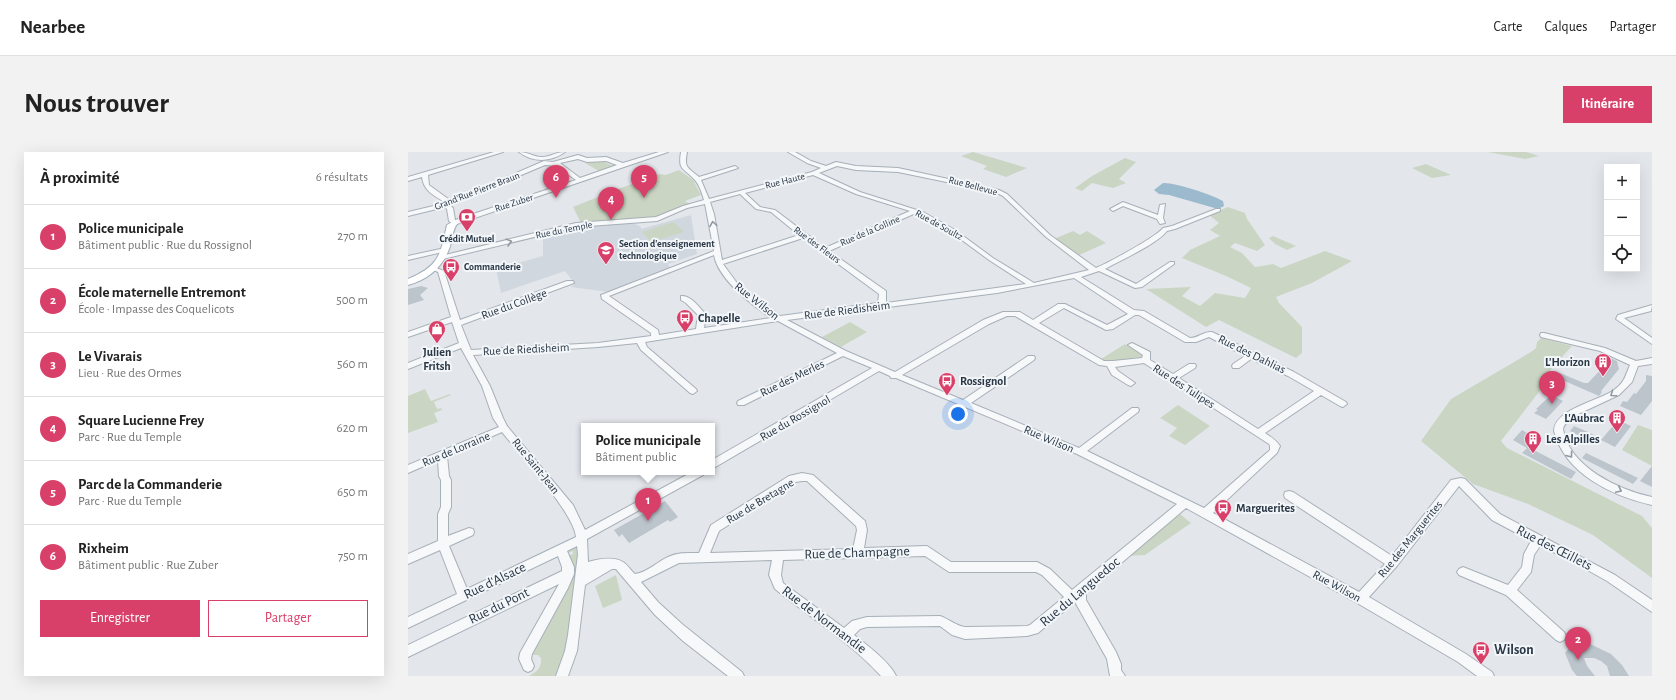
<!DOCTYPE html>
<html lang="fr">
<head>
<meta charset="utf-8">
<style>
  body { margin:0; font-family:"Alegreya Sans",sans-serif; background:#f2f2f2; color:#222 }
  .controls { position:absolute; right:12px; top:12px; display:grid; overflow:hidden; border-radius:0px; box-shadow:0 4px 16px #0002 }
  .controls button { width:36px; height:36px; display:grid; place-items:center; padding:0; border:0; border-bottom:1px solid #e0e0e0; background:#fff; color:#222; font:20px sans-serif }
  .you { position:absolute; left:550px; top:262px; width:14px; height:14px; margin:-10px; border:3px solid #fff; border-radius:50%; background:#1a73e8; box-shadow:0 0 0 6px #1a73e833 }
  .badge { display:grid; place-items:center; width:26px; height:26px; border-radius:50%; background:#d94069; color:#fff; font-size:13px; font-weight:700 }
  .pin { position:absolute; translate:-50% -33px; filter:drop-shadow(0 1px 2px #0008) }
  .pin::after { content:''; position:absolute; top:21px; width:14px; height:12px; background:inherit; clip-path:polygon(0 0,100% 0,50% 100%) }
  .popup { position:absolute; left:173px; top:271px; width:134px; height:52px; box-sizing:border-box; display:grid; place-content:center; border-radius:0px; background:#fff; filter:drop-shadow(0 1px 3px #0005); font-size:13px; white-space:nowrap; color:#767676 }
  .popup b { font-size:15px; color:#222 }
  .popup::after { content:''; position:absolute; left:50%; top:100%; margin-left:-8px; border:8px solid transparent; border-top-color:#fff }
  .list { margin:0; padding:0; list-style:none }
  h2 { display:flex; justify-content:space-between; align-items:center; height:52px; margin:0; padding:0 16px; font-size:17px }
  h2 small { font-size:13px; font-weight:400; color:#767676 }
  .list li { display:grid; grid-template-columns:26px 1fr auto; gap:12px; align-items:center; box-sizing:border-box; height:64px; padding:0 16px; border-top:1px solid #e0e0e0 }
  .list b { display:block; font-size:15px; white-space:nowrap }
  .list p { margin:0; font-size:13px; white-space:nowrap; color:#767676 }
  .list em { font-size:13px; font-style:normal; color:#767676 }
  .actions { display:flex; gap:8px; padding:12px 16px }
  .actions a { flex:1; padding:9px 0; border:1px solid #d94069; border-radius:0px; text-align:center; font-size:14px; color:#d94069 }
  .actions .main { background:#d94069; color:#fff }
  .icon { flex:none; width:22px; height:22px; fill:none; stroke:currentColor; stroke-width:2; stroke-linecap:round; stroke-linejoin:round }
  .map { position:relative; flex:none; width:1244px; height:524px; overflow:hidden; border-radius:0px }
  header { display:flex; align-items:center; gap:24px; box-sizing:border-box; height:56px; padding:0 20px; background:#fff; border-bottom:1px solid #e0e0e0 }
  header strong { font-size:19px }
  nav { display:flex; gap:22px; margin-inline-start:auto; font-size:14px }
  .intro { display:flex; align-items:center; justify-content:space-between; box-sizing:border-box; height:96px; padding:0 24px }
  h1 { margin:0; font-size:28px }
  .button { padding:10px 18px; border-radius:0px; background:#d94069; color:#fff; font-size:14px; font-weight:700 }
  main { display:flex; gap:24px; padding:0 24px }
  aside { flex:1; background:#fff; border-radius:0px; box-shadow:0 4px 16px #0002 }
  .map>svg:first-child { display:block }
  .built { fill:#d1d7de }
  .green { fill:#cad6c3 }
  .water { fill:#9bbace }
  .building { fill:#bcc4cc }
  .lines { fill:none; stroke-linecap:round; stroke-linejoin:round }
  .minor-casing { stroke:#a7afb7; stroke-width:2 }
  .major-casing { stroke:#a1adb9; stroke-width:2 }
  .minor { fill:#f6f8fa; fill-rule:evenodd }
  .major { fill:#fff; fill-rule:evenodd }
  .oneway { stroke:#9098a0 }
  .labels { text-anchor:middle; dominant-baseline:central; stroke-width:4; stroke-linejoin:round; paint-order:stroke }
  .far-street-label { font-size:10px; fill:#293746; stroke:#f3f6f9 }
  .far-poi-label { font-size:10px; font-weight:bold; fill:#293746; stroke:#f3f6f9; text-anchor:start }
  .street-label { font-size:12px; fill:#293746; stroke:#f3f6f9 }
  .poi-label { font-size:12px; font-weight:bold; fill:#293746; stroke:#f3f6f9; text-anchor:start }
  .near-street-label { font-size:14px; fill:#293746; stroke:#f3f6f9 }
  .near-poi-label { font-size:14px; font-weight:bold; fill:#293746; stroke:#f3f6f9; text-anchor:start }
</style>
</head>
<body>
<header>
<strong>Nearbee</strong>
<nav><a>Carte</a><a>Calques</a><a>Partager</a></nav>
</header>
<div class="intro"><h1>Nous trouver</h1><a class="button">Itinéraire</a></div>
<main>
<aside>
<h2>À proximité<small>6 résultats</small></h2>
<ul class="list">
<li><span class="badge">1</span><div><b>Police municipale</b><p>Bâtiment public · Rue du Rossignol</p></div><em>270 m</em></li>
<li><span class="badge">2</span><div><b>École maternelle Entremont</b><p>École · Impasse des Coquelicots</p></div><em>500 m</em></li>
<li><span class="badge">3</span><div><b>Le Vivarais</b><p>Lieu · Rue des Ormes</p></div><em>560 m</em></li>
<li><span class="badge">4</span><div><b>Square Lucienne Frey</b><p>Parc · Rue du Temple</p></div><em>620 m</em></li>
<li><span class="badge">5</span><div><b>Parc de la Commanderie</b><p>Parc · Rue du Temple</p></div><em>650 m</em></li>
<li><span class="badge">6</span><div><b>Rixheim</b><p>Bâtiment public · Rue Zuber</p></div><em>750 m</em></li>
</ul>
<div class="actions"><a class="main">Enregistrer</a><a>Partager</a></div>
</aside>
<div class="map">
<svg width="1244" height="524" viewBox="0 0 1244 524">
  <rect width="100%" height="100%" fill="#e3e7ec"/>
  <!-- built -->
  <path class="built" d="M283,63L289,102L260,112L262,116L201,140L163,135L167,132L157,119L93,141L88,117L135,104V82L178,74L225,71L233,75V77Z"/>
  <!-- green -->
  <path class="green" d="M565,0L619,16L598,25L575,17L579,14L553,4Z
    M1080,0H1118L1131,4L1117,7Z
    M717,6L728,10L711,27L718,31L705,36L684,31L674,39L667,36L684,24Z
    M193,9L206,14L191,19L177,11Z
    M1018,12L1043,23L1024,26L1004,16Z
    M271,18L285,28L293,43L277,49L282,52L245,66L173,71L165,55L207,38L252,22L258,23Z
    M820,55L837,61L839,67L857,93L849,99L827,91L822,95L834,101L847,115L865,112L873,116L917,99L944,109L904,131L868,145L871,151L894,175V201L888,206L811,168L798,175L738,137L783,135L774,144L792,154L807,141L837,146L843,136L818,124L774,106L782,98L812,84L802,78L811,71L801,63Z
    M266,70L276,80L243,90L234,80Z
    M665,79L672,83L679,79L698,91L669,104L646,87Z
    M865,84L888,94L879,98L867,92L861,86Z
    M442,170L459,180L433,195L414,185Z
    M1133,186L1164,194L1138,223L1141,227L1093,289L1099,296L1234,364L1244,376V426L1185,383L1120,352L1065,332L1013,289L1043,247L1123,200L1128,196L1129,190Z
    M717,192L735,202L737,205C722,204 707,214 693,207Z
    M17,237L23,249L42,242L43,243L26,250L29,257L33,256L34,258L26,261L30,270L0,281V244Z
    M770,253L802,274L777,293L761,284L769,276L752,266Z
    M1230,273L1244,278V314L1214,298Z
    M772,362L783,371L737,403L721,404Z
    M164,396H169L170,401L159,498L148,524H121C129,520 134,515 133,506L130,503H123L160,433V404L165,402V399L160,401V398Z
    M208,423L214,448L195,456L187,434Z"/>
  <!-- water -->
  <path class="water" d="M755,31C766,30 805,43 815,49L816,54L810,57L761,43L751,42L746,38Z"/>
  <!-- building -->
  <path class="building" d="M13,134L20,136L12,143L16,148L0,153V137Z
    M1198,204L1209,209L1211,217L1193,239L1194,240L1191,244L1143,223L1147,219L1176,231H1180L1198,212Z
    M1238,223L1244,224V249L1233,263L1212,254L1215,249L1219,250L1226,241L1228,242L1231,238L1238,229Z
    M1143,243L1155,249L1138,267L1126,261L1130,258L1128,257Z
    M1210,268L1223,274L1207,295L1193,288Z
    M1166,274L1180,280L1190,285L1186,291L1162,279Z
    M1114,278L1128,286L1120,295L1168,320L1163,327L1114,301L1119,296L1105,288Z
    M1178,301L1230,326L1225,332L1174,306Z
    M1244,314V335L1232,329Z
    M257,349L270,365L262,370L260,368L221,391L214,382L211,385L206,378Z
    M1171,491H1180L1203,502L1214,513L1221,524H1202L1199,514L1193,509L1186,506H1176L1179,514L1187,524H1169L1164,518L1157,501L1163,494Z"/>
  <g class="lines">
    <defs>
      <path id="minor" d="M86,0H95L20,23L21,33L43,49L136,9L145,10L170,3L179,6L198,5L215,11L251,0H260L46,73L41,69L39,57L37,55L0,64V60L38,51C26,43 16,40 14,25L0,29V25ZM170,7L179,10L198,9L209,13L172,26L152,11ZM137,13L148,14L168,28L47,68L45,56L42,53Z
        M111,0C120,0 126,5 134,5C142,5 148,0 157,0C143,10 125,11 111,0Z
        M273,0H279C276,16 279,15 291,25L327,14L330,16L293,28L301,47L404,20L413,16L399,11L380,0H387L403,9L418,14L428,10L448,14L490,16L591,38L599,42L642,83L688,116C700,111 748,85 755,76L764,74L808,57H812V59L767,77L759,79C749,92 713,108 697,117L728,132L762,110H766V112L734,135L727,136L691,119L673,125L726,158L736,159L782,186C790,186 796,179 804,180L886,220L938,250L939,252L935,255L932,254L913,243L857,281C863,285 868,288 872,294L869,301L805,361L951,440L977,412L877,346L876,343L877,340L881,339L885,340L984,404L1043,328L1053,326L1057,327L1092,362L1207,423L1244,448V460L1199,429L1158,406L1132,394L1126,403L1123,420L1109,438L1156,480L1158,484L1156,488L1152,490L1148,488L1098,443L1051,423L1049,420L1051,417L1055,415L1100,433L1114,415L1116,402L1123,389L1084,368L1051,334L989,414L961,445L1058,502L1084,520L1086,524H1069L1050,510L949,451L778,356L678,441V448L708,500L713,512V518L717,524H702L699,507L667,450L630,481L619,484L557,487L544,483L532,474L459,475L452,477L446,483C458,492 482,510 488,524H473C442,490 403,466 367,437L361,423L364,408L271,411L233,430L250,450L274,472L334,520L336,524H320L275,489L247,463L213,423L208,417H204L177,433L169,499L160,524H148L157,499L160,483L170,402L169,394L159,399L166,415V422L160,436L124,502L123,507L126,514L124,518L120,520L116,518L111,507L112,501L151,432L0,505V493L154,419V415L150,404L0,476V465L49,442L32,398L0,412V402L30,389V362L33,355V328L31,324L30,308L0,321V313L91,275L85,266L74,234L53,196L0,217V211L51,191L44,170L0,185V180L43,165L30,120L23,117L26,115L36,119L52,168L159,129H165L166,131L53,173L63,198L190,191L243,184V181L194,147L193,143L306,99L297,52L279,56L249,69L168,75L35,107L32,105L33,104L168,71L248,65L275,54L296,48C294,41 291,32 286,27C275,15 270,19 273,0ZM429,14L448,18L490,20L587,40L595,44L638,85L681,118L626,131L585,106L547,78L515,60L452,40L411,21ZM405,23L448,42L502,59L417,96L367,58L352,55L337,41ZM332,42L348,57L363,60L391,83L314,108L306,62L302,50ZM508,61L543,80L581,108L618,132L478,151V139L421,99ZM395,86L471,142L470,151L372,164L329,131L315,112ZM306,103C310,127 344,153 363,166L296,176L298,163C292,156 283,143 273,144V148L278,151L290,163L288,177L251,183L250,178L201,144ZM666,126L720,162L699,173L657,152H650L625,168L612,160H595L575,168L487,220L438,199L379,168L589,141ZM656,156L698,178L705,177L727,163H731L777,190H788L801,185L837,204L825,212L824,214L825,216H831L843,207L880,224L906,239L850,277L771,226L787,216L788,214L787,212H781L765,222L742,208V200L724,191L720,193L735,203L734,206L705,209H696L631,171ZM599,164H607L691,213L699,214L704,223L720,233L723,234L727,231L710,219L707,215L736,211L861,292L862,294V298L796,356L679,299L730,260L731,258L730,256H724L671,296L563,251L626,208L627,206L626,204H620L555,248L494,223L581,172ZM370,169L429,201L330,249L329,251L330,253H336L435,204L464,216L304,308V317L471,219L482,224L483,226H488L669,302L769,352L664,438L642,417L629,410H543L519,394L456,396L459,378L457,369L405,323L394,321L381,324L303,373L291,401C281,401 270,400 260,405C249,410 240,420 227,422C223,419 220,413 215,410C205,404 191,407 180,410L179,387L295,323L297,320H284L177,378L165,353L99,274L95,266L82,234L65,203L190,195L229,191L233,198L282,241L285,242L289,239L288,237L239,195L237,190ZM94,280C111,301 166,361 168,385L59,437L41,394L65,383L66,380L65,377L61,376L40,384V362L43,355V328L41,324L39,304ZM394,329H399L448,374L449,378L445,397L302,401L311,379L388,330ZM517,404L541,420H628L634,423L656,445L622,473L619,474L557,475C548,474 541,467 532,464L459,465L444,469L436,476L375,431L373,423L375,408Z
        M715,50L750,63L752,53L757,52L755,66L757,71L752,72L749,67L715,54L705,59L702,57Z
        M37,96L39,97V99L0,108V104Z
        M1244,153L1243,159L1216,166L1244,186V192L1208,167L1210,163Z
        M1133,181H1136L1197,196L1228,209L1244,206V212L1230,214L1224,230L1211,243L1166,264C1162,268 1156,271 1155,277C1161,315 1211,338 1244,345V353C1204,344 1157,322 1146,279C1146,257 1191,249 1206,238C1217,230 1217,224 1222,213L1192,199L1133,185L1132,183Z"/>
      <path id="major" d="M46,69L50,71C45,76 45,84 43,91C37,113 22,127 0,133V127C31,114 32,104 39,73Z"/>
    </defs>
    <!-- minor casing -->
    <use href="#minor" class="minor-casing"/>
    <!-- major casing -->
    <use href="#major" class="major-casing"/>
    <!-- minor -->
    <use href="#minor" class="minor"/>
    <!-- major -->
    <use href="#major" class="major"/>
  </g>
  <!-- one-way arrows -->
  <defs><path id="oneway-chevron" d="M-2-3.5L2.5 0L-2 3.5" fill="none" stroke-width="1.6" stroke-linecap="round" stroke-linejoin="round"/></defs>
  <g class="oneway">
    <use href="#oneway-chevron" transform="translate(305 72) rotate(-99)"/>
    <use href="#oneway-chevron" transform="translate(101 90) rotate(-15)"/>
    <use href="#oneway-chevron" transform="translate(1205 242) rotate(145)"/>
    <use href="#oneway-chevron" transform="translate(1162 303) rotate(53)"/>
    <use href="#oneway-chevron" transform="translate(1211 338) rotate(25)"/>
  </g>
  <!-- icons -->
  <defs>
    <symbol id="bank-pin" viewBox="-11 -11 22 30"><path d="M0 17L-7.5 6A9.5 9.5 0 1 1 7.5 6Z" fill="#d94069" stroke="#f3f6f9"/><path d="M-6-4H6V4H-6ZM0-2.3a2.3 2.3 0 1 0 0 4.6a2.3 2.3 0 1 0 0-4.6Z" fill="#fff"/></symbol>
    <symbol id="school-pin" viewBox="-11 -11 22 30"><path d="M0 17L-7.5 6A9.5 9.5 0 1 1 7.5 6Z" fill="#d94069" stroke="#f3f6f9"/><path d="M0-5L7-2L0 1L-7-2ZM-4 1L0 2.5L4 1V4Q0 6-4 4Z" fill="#fff"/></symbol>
    <symbol id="bus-pin" viewBox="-11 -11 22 30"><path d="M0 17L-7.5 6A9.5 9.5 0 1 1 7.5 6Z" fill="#d94069" stroke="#f3f6f9"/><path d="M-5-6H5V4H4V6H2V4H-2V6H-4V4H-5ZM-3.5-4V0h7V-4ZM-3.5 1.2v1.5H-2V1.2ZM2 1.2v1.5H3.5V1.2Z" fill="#fff"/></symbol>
    <symbol id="shop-pin" viewBox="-11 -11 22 30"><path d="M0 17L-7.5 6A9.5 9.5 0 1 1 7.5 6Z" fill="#d94069" stroke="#f3f6f9"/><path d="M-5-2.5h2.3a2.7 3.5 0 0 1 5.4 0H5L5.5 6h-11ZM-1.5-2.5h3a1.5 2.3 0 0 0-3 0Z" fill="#fff"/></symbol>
    <symbol id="building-pin" viewBox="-11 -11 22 30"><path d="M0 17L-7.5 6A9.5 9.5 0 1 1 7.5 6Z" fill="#d94069" stroke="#f3f6f9"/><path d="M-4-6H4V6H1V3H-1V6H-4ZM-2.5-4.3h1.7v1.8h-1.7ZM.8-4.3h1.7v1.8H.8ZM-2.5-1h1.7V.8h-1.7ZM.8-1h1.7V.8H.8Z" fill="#fff"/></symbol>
  </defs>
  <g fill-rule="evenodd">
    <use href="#bank-pin" x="49" y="55" width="20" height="27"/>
    <use href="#school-pin" x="188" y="88" width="20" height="27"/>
    <use href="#bus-pin" x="33" y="105" width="20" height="27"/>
    <use href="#bus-pin" x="267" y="156" width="20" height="27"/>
    <use href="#shop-pin" x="19" y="167" width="20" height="27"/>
    <use href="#building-pin" x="1185" y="200" width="20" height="27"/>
    <use href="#bus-pin" x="529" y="219" width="20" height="27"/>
    <use href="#building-pin" x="1199" y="256" width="20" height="27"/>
    <use href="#building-pin" x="1115" y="277" width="20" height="27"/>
    <use href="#bus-pin" x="805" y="346" width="20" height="27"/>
    <use href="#bus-pin" x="1063" y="488" width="20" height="27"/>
  </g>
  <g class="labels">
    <!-- far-street labels -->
    <g class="far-street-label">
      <text transform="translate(377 29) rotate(-14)">Rue Haute</text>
      <text transform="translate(565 34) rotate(15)">Rue Bellevue</text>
      <text transform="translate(69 39) rotate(-21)">Grand'Rue Pierre Braun</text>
      <text transform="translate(106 51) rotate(-18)">Rue Zuber</text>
      <text transform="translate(531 73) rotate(29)">Rue de Soultz</text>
      <text transform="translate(156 78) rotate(-11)">Rue du Temple</text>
      <text transform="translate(462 79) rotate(-23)">Rue de la Colline</text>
      <text transform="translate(409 93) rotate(36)">Rue des Fleurs</text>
    </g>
    <!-- far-poi labels -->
    <g class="far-poi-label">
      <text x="59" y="87" text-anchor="middle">Crédit Mutuel</text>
      <text x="211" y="92">Section d'enseignement<tspan x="211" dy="12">technologique</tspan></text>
      <text x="56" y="115">Commanderie</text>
    </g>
    <!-- street labels -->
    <g class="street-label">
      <text transform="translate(349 149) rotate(38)">Rue Wilson</text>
      <text transform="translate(106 152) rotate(-20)">Rue du Collège</text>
      <text transform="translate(439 158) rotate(-7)">Rue de Riedisheim</text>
      <text transform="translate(118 197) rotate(-3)">Rue de Riedisheim</text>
      <text transform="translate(844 202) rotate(26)">Rue des Dahlias</text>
      <text transform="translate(384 226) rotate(-26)">Rue des Merles</text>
      <text transform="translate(776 234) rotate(33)">Rue des Tulipes</text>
      <text transform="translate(387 266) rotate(-30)">Rue du Rossignol</text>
      <text transform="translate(641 287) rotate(23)">Rue Wilson</text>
      <text transform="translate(48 297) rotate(-23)">Rue de Lorraine</text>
      <text transform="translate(128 314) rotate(51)">Rue Saint-Jean</text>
      <text transform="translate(352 349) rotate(-31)">Rue de Bretagne</text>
      <text transform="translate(1002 387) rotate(-51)">Rue des Marguerites</text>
      <text transform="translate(929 434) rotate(29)">Rue Wilson</text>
    </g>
    <!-- poi labels -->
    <g class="poi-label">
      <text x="290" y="166">Chapelle</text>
      <text x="29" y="200" text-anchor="middle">Julien<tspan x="29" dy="14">Fritsh</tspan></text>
      <text x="1182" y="210" text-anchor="end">L'Horizon</text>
      <text x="552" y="229">Rossignol</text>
      <text x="1196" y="266" text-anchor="end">L'Aubrac</text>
      <text x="1138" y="287">Les Alpilles</text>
      <text x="828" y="356">Marguerites</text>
    </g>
    <!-- near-street labels -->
    <g class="near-street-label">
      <text transform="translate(1146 396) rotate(27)">Rue des Œillets</text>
      <text transform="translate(449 401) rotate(-2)">Rue de Champagne</text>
      <text transform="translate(87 429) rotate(-26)">Rue d'Alsace</text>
      <text transform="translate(672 440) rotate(-40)">Rue du Languedoc</text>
      <text transform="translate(91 454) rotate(-26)">Rue du Pont</text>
      <text transform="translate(416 468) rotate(37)">Rue de Normandie</text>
    </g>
    <!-- near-poi labels -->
    <g class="near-poi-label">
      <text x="1086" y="498">Wilson</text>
    </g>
  </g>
</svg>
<div class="controls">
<button>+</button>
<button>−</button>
<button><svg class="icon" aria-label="locate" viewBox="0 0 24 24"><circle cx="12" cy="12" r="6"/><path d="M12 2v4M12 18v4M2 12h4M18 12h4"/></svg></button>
</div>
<div class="you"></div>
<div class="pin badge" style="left:240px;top:369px">1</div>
<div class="popup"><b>Police municipale</b>Bâtiment public</div>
<div class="pin badge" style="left:1170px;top:508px">2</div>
<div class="pin badge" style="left:1144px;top:252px">3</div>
<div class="pin badge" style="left:203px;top:68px">4</div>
<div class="pin badge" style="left:236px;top:46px">5</div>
<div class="pin badge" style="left:148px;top:46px">6</div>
</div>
</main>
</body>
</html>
